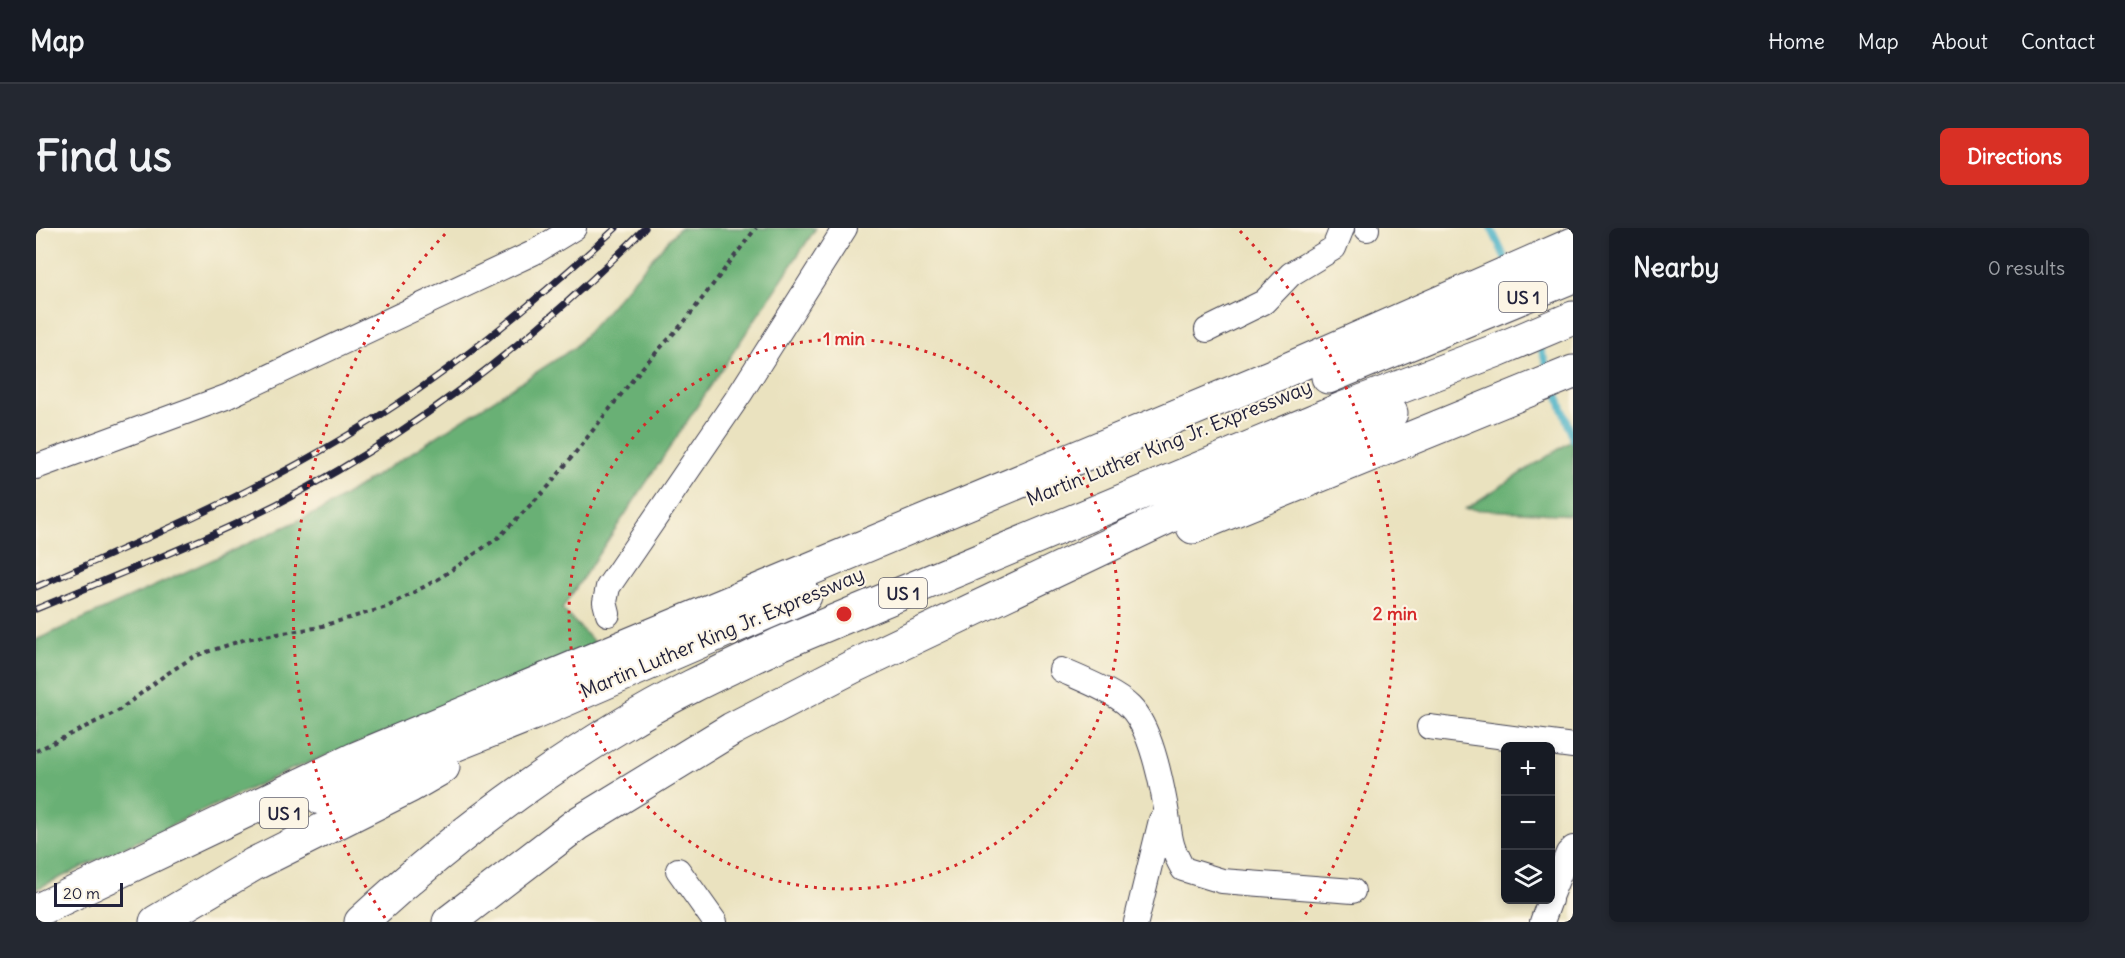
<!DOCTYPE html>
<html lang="en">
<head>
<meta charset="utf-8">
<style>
  body { margin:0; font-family:Delius,sans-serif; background:#242831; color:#f1f3f6 }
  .controls { position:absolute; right:18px; bottom:18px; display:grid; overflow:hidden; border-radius:9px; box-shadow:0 3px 9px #0003 }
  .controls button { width:54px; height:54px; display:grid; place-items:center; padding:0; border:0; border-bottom:2px solid #363941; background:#171b24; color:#f1f3f6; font:30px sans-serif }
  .scale { position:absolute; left:18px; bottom:15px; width:69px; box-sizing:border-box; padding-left:6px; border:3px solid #22223b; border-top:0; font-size:16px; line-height:21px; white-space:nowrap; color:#22223b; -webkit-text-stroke:4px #fcf5e5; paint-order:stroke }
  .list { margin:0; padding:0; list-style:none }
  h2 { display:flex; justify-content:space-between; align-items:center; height:78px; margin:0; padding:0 24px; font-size:26px }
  h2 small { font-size:20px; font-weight:400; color:#9ea1a6 }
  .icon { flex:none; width:33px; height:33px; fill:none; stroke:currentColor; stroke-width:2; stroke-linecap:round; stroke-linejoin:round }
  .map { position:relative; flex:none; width:1537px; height:694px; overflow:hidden; border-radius:9px }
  header { display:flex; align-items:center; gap:36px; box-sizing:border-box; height:84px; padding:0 30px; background:#171b24; border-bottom:2px solid #363941 }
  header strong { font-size:28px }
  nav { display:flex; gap:33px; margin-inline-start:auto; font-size:21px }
  .intro { display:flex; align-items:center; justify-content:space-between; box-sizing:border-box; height:144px; padding:0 36px }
  h1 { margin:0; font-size:42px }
  .button { padding:15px 27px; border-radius:9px; background:#d93025; color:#fff; font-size:21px; font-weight:700 }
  main { display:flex; gap:36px; padding:0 36px }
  aside { flex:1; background:#171b24; border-radius:9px; box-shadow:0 3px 9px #0003 }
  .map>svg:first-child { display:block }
  .forest { fill:#69b075; stroke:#466958; stroke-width:1.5 }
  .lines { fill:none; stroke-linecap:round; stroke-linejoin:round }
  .stream { stroke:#48b1c6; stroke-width:7 }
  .minor-casing { stroke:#403f4f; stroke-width:26 }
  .highway-casing { stroke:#403f4f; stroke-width:35 }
  .path { stroke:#403f4f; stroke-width:4; stroke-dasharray:4.5 4.5; stroke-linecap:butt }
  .minor { stroke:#fff; stroke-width:24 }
  .highway { stroke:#fff; stroke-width:33 }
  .rail-casing { stroke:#22223b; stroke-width:7 }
  .rail { stroke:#fcf5e5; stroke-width:4.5; stroke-dasharray:14; stroke-linecap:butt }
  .ring { fill:none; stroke:#d62828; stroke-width:3; stroke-dasharray:3 6 }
  .labels { text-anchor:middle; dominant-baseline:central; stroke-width:4.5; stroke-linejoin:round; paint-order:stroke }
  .shield { fill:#fcf5e5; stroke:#63616e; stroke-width:1.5 }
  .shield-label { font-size:18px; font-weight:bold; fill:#22223b }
  .street-label { font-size:20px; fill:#22223b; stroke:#fcf5e5 }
  .centre { fill:#d62828; stroke:#fcf5e5; stroke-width:3 }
  .ring-label { font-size:18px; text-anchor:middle; font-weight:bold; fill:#d62828; stroke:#fcf5e5; stroke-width:4.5; stroke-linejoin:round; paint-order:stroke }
</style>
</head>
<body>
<header>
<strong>Map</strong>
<nav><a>Home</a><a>Map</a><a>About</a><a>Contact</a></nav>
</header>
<div class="intro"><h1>Find us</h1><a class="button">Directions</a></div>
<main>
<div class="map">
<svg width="1537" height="694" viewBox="0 0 1537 694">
  <rect width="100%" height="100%" fill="#fcf5e5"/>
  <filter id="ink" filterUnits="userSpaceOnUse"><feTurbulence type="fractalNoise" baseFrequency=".0167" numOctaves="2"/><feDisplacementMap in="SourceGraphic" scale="12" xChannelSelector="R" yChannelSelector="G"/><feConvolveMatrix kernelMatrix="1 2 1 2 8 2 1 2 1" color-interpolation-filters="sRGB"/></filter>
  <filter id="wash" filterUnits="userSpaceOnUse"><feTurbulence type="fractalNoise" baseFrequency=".008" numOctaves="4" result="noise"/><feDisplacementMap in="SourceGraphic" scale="24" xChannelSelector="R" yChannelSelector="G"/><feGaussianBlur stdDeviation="1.35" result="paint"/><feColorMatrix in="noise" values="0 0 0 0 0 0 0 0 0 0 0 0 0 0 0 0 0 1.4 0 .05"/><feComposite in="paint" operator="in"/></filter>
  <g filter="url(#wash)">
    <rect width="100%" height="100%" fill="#eae2bf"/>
    <!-- forest -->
    <path class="forest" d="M643,0H780L526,381L564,420L249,544L0,661V412L288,281L538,120Z
      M1537,212V287L1429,281Z"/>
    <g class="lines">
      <!-- stream -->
      <path class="stream" d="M1455,0L1471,34
        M1502,114L1513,143
        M1519,159L1537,211"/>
    </g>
  </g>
  <g filter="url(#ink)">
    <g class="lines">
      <defs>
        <path id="minor" d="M1331,0V1
          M1171,102L1228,74L1255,46L1298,20L1306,0
          M0,239L190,169L497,25L538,0
          M572,386L569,374L572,359L704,166L809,0
          M1025,442C1045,451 1079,464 1094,479C1114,499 1124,548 1129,575C1135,605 1131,613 1147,641L1186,653L1317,663
          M1393,499L1537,518
          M642,642L679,694
          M1514,669L1532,625L1537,620
          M1100,694L1125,592
          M1506,694L1514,672"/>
        <path id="highway" d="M1292,149L1537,48
          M1157,299L1537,144
          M285,570L496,486L769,368
          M0,683L319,531L1246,144L1537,16
          M120,694L218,636L374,558L407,539
          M325,694C405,620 492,553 586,497C636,466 691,441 744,416L1306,181L1459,123L1537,90
          M413,694L541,596L696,501L816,439L1322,199L1355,185"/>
      </defs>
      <!-- minor casing -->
      <use href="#minor" class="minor-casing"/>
      <!-- highway casing -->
      <use href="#highway" class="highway-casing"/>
      <!-- path -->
      <path class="path" d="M0,523L82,483L129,447L159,428L210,411L279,400L351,379L404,350L463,309L513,258L606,140L649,93L720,0"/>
      <!-- minor -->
      <use href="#minor" class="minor"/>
      <!-- highway -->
      <use href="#highway" class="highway"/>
      <defs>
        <path id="rail" d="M0,359C104,314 210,268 307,210C406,152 495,78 580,0
          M0,381C81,347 162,315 241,276C379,205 500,110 609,0"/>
      </defs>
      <!-- rail casing -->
      <use href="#rail" class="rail-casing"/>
      <!-- rail -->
      <use href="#rail" class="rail"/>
    </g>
  </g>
  <!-- distance rings -->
  <g class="ring">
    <circle cx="808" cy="386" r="275"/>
    <path d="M349 690A551 551 0 0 1 412 3M1204 3A551 551 0 0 1 1267 690"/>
  </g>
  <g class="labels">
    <!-- shield labels -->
    <g class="shield">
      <rect x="1463" y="54" width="48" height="30" rx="4.5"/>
      <rect x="843" y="350" width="48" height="30" rx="4.5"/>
      <rect x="224" y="570" width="48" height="30" rx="4.5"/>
    </g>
    <g class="shield-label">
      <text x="1487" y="69">US 1</text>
      <text x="867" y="365">US 1</text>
      <text x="248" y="585">US 1</text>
    </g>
    <!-- street labels -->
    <g class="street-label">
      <text transform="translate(1133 214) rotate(-22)">Martin Luther King Jr. Expressway</text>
      <text transform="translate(686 404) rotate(-23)">Martin Luther King Jr. Expressway</text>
    </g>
  </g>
  <circle cx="808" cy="386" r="9" class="centre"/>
  <g class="ring-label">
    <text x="808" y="117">1 min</text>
    <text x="1359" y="392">2 min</text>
  </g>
</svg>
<div class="controls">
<button>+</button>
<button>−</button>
<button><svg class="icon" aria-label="layers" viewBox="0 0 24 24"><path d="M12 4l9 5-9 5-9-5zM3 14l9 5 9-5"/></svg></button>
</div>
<div class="scale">20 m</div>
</div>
<aside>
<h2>Nearby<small>0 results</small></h2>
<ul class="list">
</ul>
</aside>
</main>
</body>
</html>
